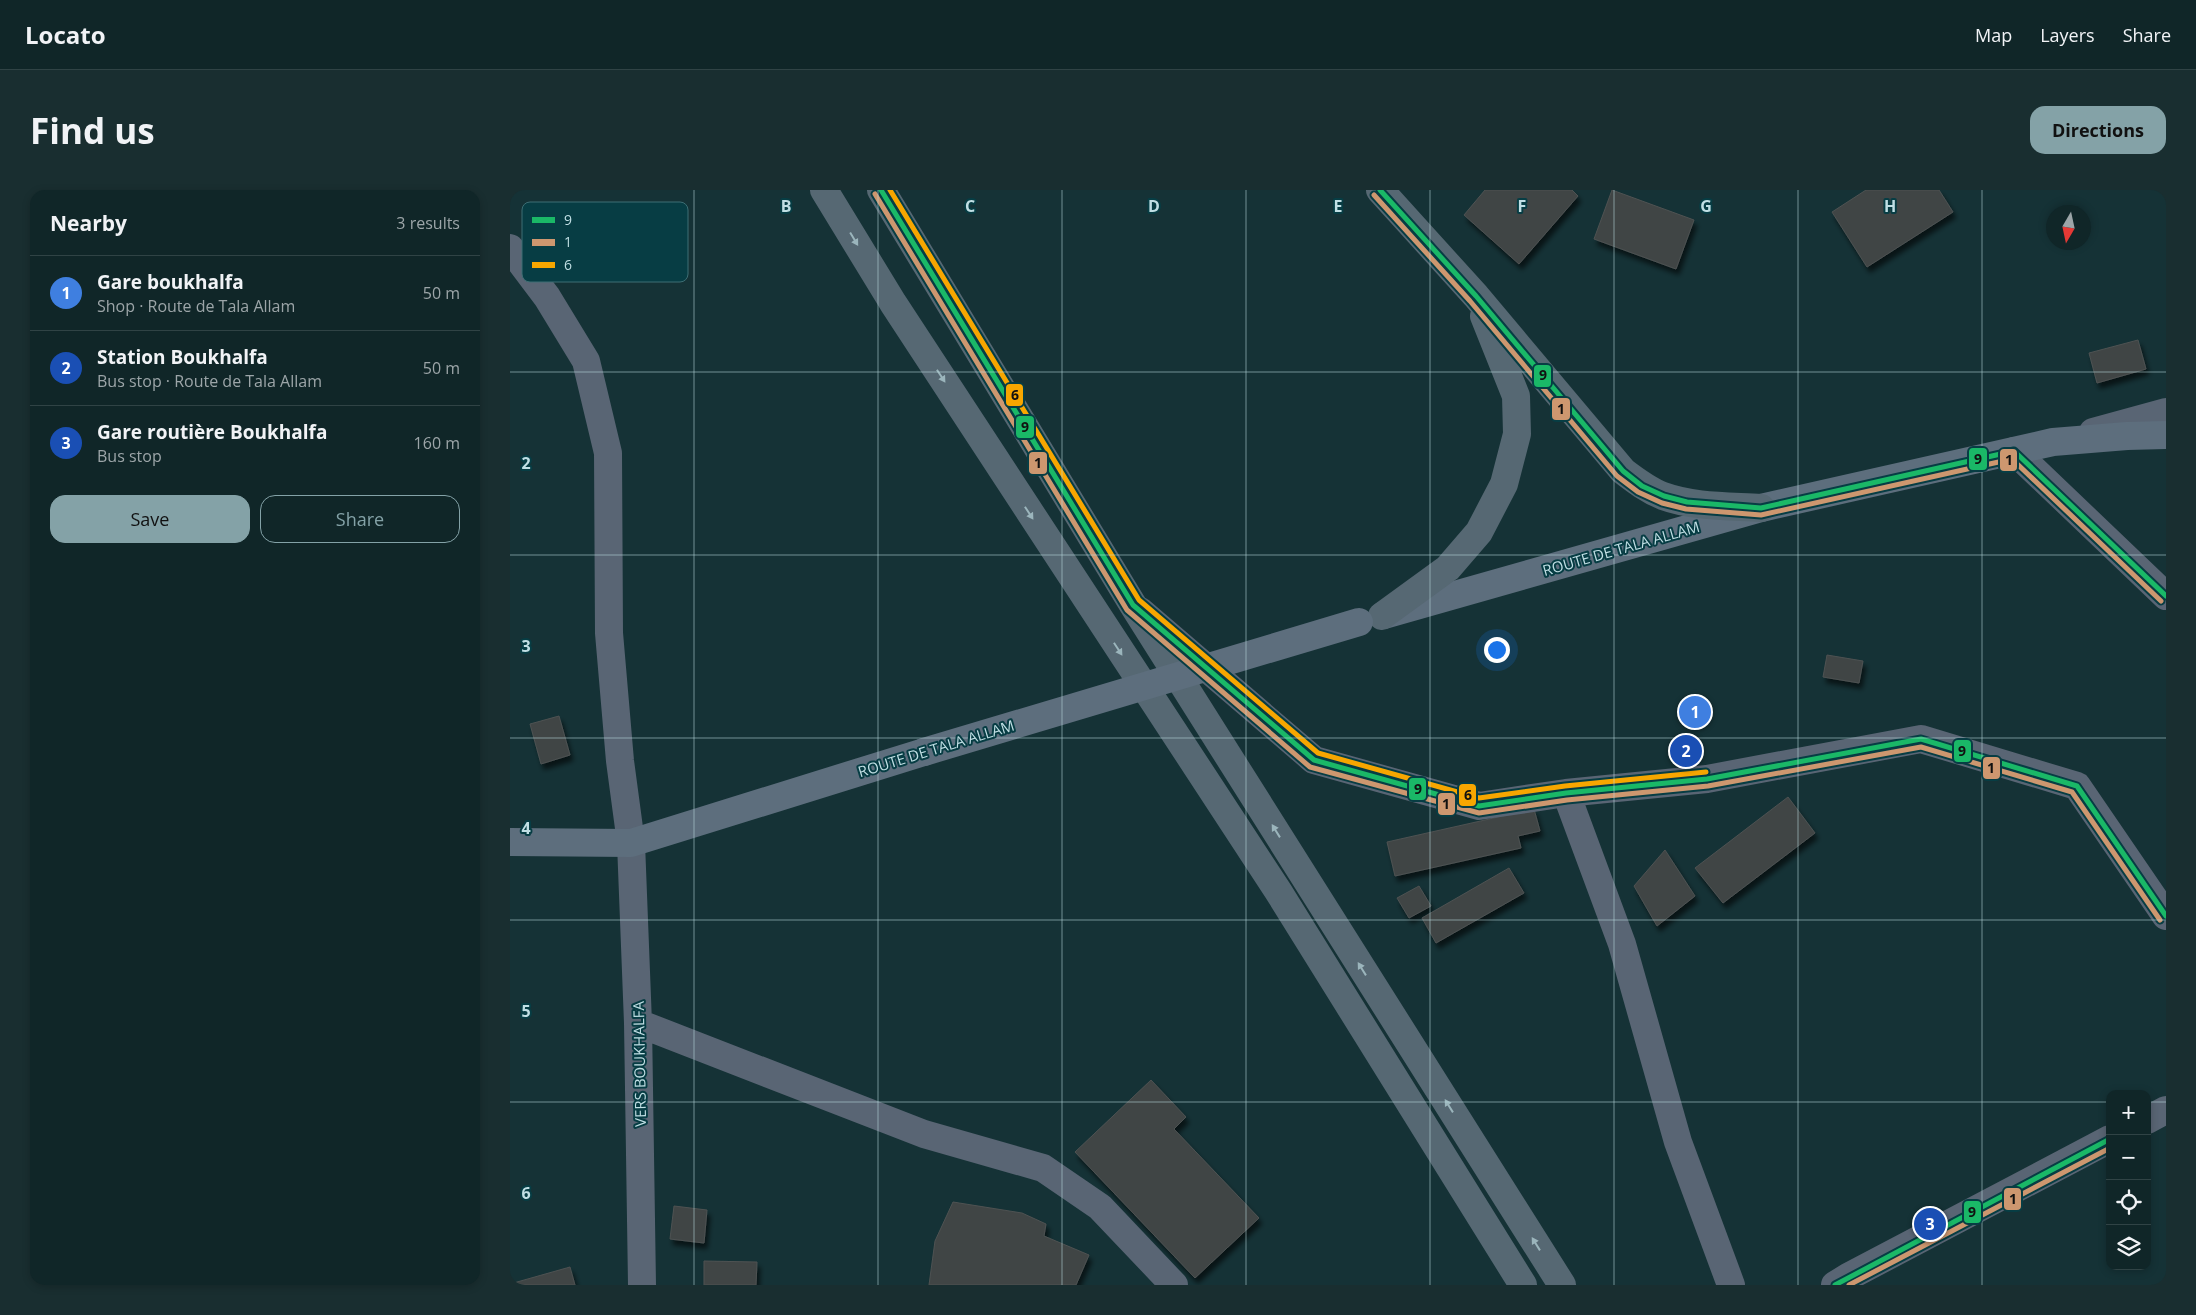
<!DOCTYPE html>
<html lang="en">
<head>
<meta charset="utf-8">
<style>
  body { margin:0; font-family:"Open Sans",sans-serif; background:#192e30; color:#f1f3f6 }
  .controls { position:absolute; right:15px; bottom:15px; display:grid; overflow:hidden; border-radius:10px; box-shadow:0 2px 8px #0003 }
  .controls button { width:45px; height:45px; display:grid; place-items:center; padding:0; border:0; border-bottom:1px solid #304345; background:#102628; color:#f1f3f6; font:25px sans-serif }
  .compass { position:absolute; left:1536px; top:15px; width:45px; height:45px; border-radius:50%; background:#102628; box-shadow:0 2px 8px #0003; rotate:189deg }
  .you { position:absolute; left:986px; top:459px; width:18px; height:18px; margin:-12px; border:4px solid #fff; border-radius:50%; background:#1a73e8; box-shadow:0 0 0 8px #1a73e833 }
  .badge { display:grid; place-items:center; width:32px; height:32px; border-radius:50%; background:#84a2a7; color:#fff; font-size:16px; font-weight:700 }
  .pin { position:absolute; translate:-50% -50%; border:2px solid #fff; box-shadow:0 1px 5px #0006 }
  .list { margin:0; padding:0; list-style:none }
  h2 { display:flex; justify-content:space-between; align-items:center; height:65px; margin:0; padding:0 20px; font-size:21px }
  h2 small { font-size:16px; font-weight:400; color:#9ca5a8 }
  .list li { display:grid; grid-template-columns:32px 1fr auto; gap:15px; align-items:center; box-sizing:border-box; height:75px; padding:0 20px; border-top:1px solid #304345 }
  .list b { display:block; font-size:19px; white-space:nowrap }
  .list p { margin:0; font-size:16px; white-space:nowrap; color:#9ca5a8 }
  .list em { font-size:16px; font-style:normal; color:#9ca5a8 }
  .actions { display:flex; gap:10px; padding:15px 20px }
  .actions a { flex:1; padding:11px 0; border:1px solid #84a2a7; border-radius:15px; text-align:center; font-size:18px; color:#84a2a7 }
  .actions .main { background:#84a2a7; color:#111 }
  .icon { flex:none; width:28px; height:28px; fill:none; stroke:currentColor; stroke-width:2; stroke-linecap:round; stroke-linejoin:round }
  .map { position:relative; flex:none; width:1656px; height:1095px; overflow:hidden; border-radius:15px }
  header { display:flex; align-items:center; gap:30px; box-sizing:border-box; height:70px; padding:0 25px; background:#102628; border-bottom:1px solid #304345 }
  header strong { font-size:24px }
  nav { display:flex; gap:28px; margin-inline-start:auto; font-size:18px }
  .intro { display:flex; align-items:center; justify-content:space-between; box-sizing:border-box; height:120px; padding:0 30px }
  h1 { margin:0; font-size:35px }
  .button { padding:12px 22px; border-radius:15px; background:#84a2a7; color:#111; font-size:18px; font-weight:700 }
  main { display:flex; gap:30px; padding:0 30px }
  aside { flex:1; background:#102628; border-radius:15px; box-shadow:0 2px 8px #0003 }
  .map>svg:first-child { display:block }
  .building { fill:#404545; stroke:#4e5252; filter:url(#shadow) }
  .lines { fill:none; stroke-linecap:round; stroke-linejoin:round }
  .minor { stroke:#596574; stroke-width:28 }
  .major { stroke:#5d6e7d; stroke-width:28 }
  .highway { stroke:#566873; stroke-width:28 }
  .major-bridge { stroke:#5d6e7d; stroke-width:28 }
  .bus-1-casing { stroke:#073d44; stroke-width:9 }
  .bus-2-casing { stroke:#073d44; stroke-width:9 }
  .bus-3-casing { stroke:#073d44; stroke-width:9 }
  .bus-1 { stroke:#1ab867; stroke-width:5 }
  .bus-2 { stroke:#cd976f; stroke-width:5 }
  .bus-3 { stroke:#f7a600; stroke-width:5 }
  .oneway { fill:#9bb5bc }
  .grid { fill:none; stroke:#c0dfe4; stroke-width:1; stroke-opacity:0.55 }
  .labels { text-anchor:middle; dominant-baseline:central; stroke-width:4; stroke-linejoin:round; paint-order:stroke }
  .street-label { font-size:15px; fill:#c0dfe4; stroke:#073d44 }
  .key { fill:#073d44; stroke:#3e6e74; stroke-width:1 }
  .key-label { font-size:14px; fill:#c0dfe4 }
  .grid-label { font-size:16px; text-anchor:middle; font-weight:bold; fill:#c0dfe4; stroke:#073d44; stroke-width:4; stroke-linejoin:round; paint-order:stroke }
  .line-badge { stroke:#073d44; stroke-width:2 }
  .pale-badge-label { font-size:14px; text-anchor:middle; font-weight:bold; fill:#111 }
</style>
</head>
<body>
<header>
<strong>Locato</strong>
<nav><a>Map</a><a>Layers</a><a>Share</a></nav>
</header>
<div class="intro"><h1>Find us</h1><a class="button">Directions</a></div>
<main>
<aside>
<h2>Nearby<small>3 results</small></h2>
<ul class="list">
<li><span class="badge" style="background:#3f7fe0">1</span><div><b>Gare boukhalfa</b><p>Shop · Route de Tala Allam</p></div><em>50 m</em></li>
<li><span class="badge" style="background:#1a4fb4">2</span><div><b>Station Boukhalfa</b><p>Bus stop · Route de Tala Allam</p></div><em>50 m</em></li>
<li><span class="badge" style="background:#1a4fb4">3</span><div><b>Gare routière Boukhalfa</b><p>Bus stop</p></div><em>160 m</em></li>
</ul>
<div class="actions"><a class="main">Save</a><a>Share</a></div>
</aside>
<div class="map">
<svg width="1656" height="1095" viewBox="0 0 1656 1095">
  <defs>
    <filter id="shadow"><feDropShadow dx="3" dy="5.5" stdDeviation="2.5" flood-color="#0009"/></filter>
  </defs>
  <rect width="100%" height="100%" fill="#153236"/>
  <!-- building -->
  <path class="building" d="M975,0H1062L1068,6L1009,74L954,25Z
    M1102,0L1184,30L1166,79L1084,49Z
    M1356,0H1429L1443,22L1357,77L1322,22Z
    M1628,150L1636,179L1587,193L1579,163Z
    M1317,465L1353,471L1349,493L1313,487Z
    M49,526L60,565L31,574L20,534Z
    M1278,607L1305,643L1213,713L1185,678Z
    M1024,619L1030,641L1008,646L1011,658L885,686L877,652Z
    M1155,660L1185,706L1147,736L1124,696Z
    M999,678L1014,703L926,753L912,728Z
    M909,696L921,716L899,728L887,708Z
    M641,890L676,927L664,939L749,1028L685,1088L565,962Z
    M443,1012L512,1023L536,1034L534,1046L579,1065L566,1095H419L425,1051Z
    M164,1016L197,1020L194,1053L160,1049Z
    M194,1071L247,1072L246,1095H194Z
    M60,1077L65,1095H0V1094Z"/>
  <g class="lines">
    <!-- minor -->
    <path class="minor" d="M0,58L37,107L76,171L98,263L99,443L110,571L121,653L128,833L132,1095
      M1583,242L1656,222
      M1504,261L1656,406
      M630,421L804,570L969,616L1056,603L1197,589L1411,549L1567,596L1656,726
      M1056,603L1112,754L1168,952L1221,1095
      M128,833L414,944L533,978L590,1017L664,1095
      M1637,930L1656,920
      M1325,1095L1338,1087L1600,949"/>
    <!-- major -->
    <path class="major" d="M874,425L1251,318L1543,252L1617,246L1656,245
      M0,652L121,653L414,562"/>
    <!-- highway -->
    <path class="highway" d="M314,0L383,113L768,701L1013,1095
      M371,0L623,415L1052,1095
      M870,0L966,106L1113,281C1126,291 1138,300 1153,306C1183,317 1219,316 1251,318
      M872,426L938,378L969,342L994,294L1007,244L1006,206L974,126"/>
    <!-- major-bridge -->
    <path class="major-bridge" d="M414,562L849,432"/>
    <defs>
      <path id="bus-1" d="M371,0L623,415L804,570L969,616L1056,603L1197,589L1411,549L1567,596L1656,726
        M870,0L966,106L1113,281L1132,296L1154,306L1177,312L1251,318L1504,261L1656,406
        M1325,1095L1600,949"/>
      <path id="bus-2" d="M365,4L617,420L800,577L969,623L1057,610L1198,596L1411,557L1562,602L1650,730
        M864,5L960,111L1107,286L1128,302L1152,313L1176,319L1251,325L1502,269L1651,411
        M1339,1095L1600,958"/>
      <path id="bus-3" d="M380,0L629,410L808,563L969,608L1055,596L1196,582"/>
    </defs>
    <!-- bus-1 casing -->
    <use href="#bus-1" class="bus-1-casing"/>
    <!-- bus-2 casing -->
    <use href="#bus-2" class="bus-2-casing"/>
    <!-- bus-3 casing -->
    <use href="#bus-3" class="bus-3-casing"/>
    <!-- bus-1 -->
    <use href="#bus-1" class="bus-1"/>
    <!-- bus-2 -->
    <use href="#bus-2" class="bus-2"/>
    <!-- bus-3 -->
    <use href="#bus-3" class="bus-3"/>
  </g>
  <!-- one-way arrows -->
  <defs><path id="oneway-solid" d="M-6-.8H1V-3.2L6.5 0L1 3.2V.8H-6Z" transform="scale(1.25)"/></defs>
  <g class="oneway">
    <use href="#oneway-solid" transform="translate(344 49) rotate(59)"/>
    <use href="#oneway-solid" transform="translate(431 186) rotate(57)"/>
    <use href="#oneway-solid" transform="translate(519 323) rotate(57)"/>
    <use href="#oneway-solid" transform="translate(608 459) rotate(57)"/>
    <use href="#oneway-solid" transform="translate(766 641) rotate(-122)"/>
    <use href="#oneway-solid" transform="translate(852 779) rotate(-122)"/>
    <use href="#oneway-solid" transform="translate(939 916) rotate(-122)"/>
    <use href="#oneway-solid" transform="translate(1026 1054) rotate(-122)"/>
  </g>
  <!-- grid -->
  <path class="grid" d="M184,0V1095M368,0V1095M552,0V1095M736,0V1095M920,0V1095M1104,0V1095M1288,0V1095M1472,0V1095M0,182H1656M0,365H1656M0,548H1656M0,730H1656M0,912H1600M1637,912H1656"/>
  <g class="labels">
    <!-- street labels -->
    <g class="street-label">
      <text transform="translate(1111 358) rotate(-16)">ROUTE DE TALA ALLAM</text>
      <text transform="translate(426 558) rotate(-17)">ROUTE DE TALA ALLAM</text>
      <text transform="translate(129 874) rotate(-91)">VERS BOUKHALFA</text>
    </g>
  </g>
  <!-- legend -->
  <rect x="12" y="12" width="166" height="80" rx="8" class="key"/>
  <rect x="22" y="27" width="23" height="6" fill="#1ab867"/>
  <rect x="22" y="49" width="23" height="7" fill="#cd976f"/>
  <rect x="22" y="72" width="23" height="6" fill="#f7a600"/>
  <g class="key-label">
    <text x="54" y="35">9</text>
    <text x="54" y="57">1</text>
    <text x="54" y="80">6</text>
  </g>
  <g class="grid-label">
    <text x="276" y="22">B</text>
    <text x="460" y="22">C</text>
    <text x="644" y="22">D</text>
    <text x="828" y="22">E</text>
    <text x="1012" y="22">F</text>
    <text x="1196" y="22">G</text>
    <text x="1380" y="22">H</text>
    <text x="16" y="279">2</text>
    <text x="16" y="462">3</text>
    <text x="16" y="644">4</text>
    <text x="16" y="827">5</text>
    <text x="16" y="1009">6</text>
  </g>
  <g class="line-badge">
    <rect x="1023" y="174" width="19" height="24" rx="5" fill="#1ab867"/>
    <rect x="495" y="193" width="19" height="24" rx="5" fill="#f7a600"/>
    <rect x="1041" y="207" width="20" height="24" rx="5" fill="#cd976f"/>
    <rect x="505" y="225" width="20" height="24" rx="5" fill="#1ab867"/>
    <rect x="1458" y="257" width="20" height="24" rx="5" fill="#1ab867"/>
    <rect x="1489" y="258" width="19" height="24" rx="5" fill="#cd976f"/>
    <rect x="518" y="261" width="20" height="24" rx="5" fill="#cd976f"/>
    <rect x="1443" y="549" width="19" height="24" rx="5" fill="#1ab867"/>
    <rect x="1472" y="566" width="19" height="24" rx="5" fill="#cd976f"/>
    <rect x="898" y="587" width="19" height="24" rx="5" fill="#1ab867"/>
    <rect x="948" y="593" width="19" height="24" rx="5" fill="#f7a600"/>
    <rect x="927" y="602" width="19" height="24" rx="5" fill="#cd976f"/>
    <rect x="1493" y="997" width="19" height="24" rx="5" fill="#cd976f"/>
    <rect x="1453" y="1010" width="19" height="24" rx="5" fill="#1ab867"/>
  </g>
  <g class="pale-badge-label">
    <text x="1033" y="190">9</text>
    <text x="505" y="210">6</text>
    <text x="1051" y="224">1</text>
    <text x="515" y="242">9</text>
    <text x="1468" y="274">9</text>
    <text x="1499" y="275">1</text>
    <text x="528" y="278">1</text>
    <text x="1452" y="566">9</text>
    <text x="1481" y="583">1</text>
    <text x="908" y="604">9</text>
    <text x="958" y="610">6</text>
    <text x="936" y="619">1</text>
    <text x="1503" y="1014">1</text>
    <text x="1462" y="1027">9</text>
  </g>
</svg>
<div class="controls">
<button>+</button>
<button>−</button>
<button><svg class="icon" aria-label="locate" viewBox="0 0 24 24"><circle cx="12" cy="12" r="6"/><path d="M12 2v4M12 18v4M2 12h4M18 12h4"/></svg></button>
<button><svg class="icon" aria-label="layers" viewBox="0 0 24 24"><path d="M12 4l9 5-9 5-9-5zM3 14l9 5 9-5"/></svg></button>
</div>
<svg class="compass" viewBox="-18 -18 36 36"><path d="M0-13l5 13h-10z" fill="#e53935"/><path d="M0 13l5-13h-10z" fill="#9ca5a8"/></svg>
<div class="you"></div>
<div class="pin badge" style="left:1185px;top:522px;background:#3f7fe0">1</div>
<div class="pin badge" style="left:1176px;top:561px;background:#1a4fb4">2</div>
<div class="pin badge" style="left:1420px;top:1034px;background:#1a4fb4">3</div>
</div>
</main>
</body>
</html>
